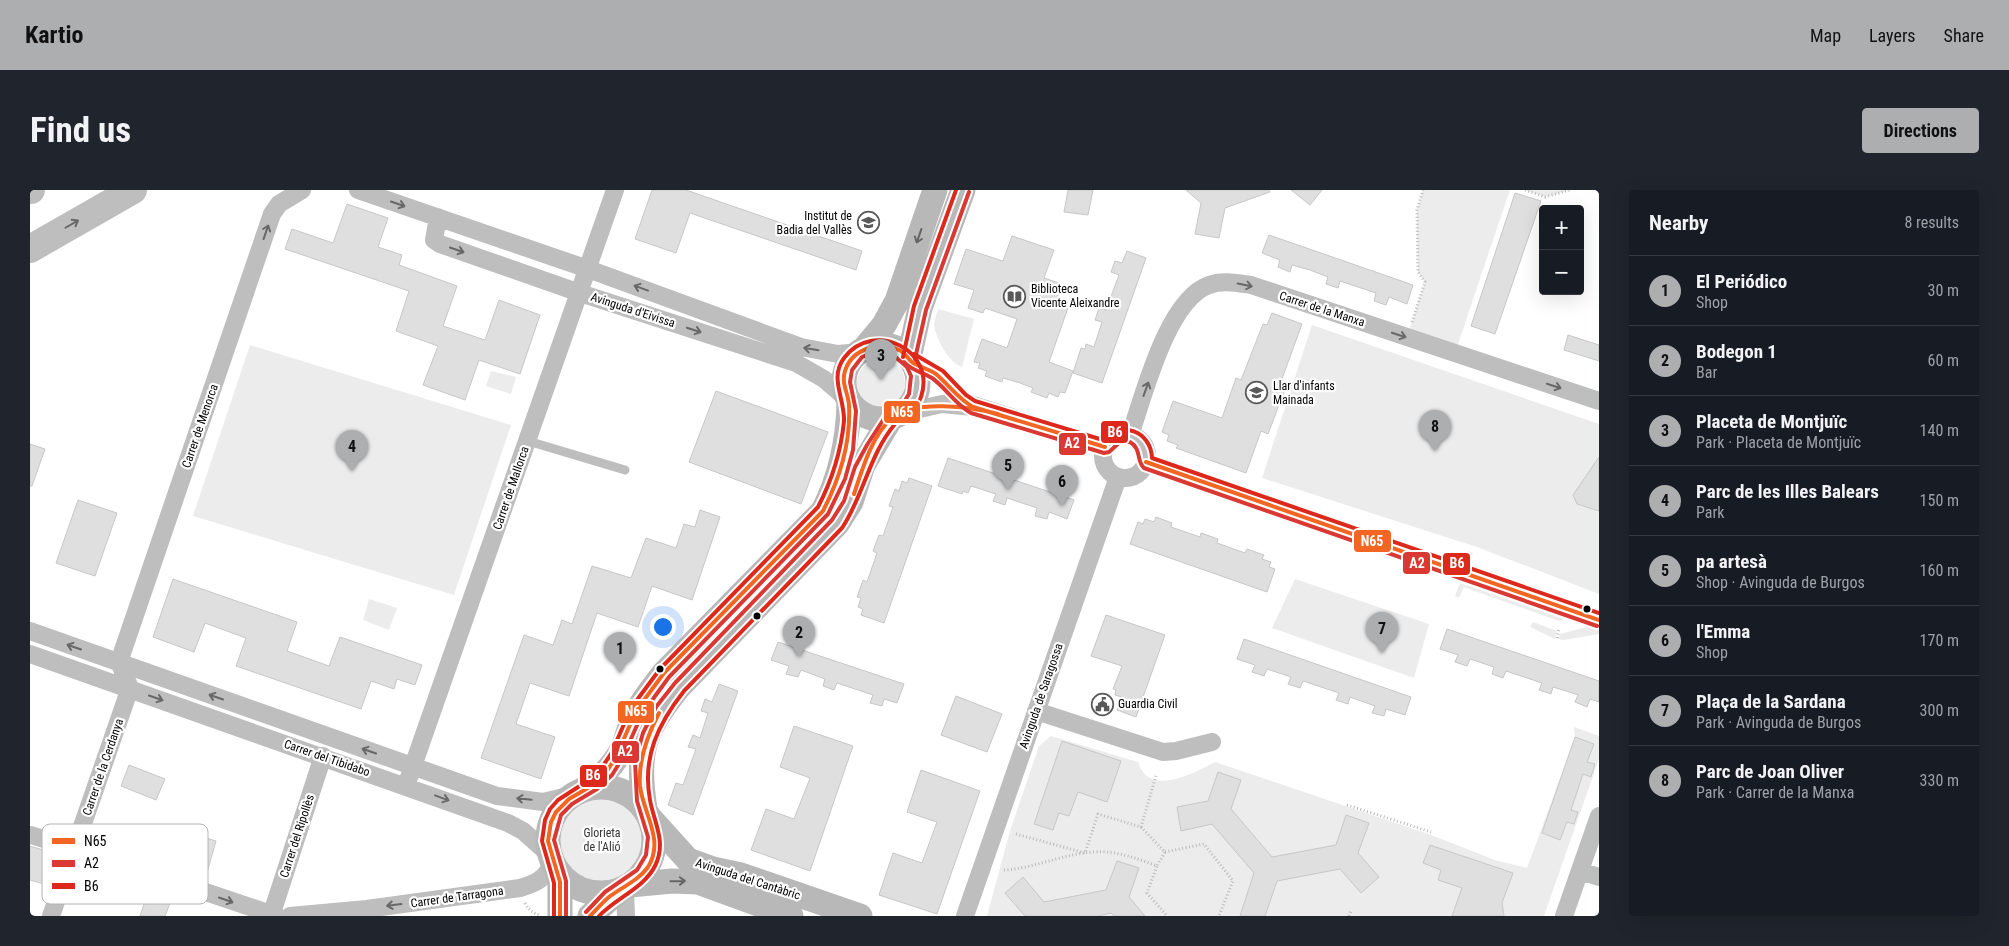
<!DOCTYPE html>
<html lang="en">
<head>
<meta charset="utf-8">
<style>
  body { margin:0; font-family:"Roboto Condensed",sans-serif; background:#20242c; color:#f1f3f6 }
  .controls { position:absolute; right:15px; top:15px; display:grid; overflow:hidden; border-radius:5px; box-shadow:0 5px 20px #0002 }
  .controls button { width:45px; height:45px; display:grid; place-items:center; padding:0; border:0; border-bottom:1px solid #363941; background:#171b24; color:#f1f3f6; font:25px sans-serif }
  .you { position:absolute; left:632px; top:436px; width:18px; height:18px; margin:-12px; border:4px solid #fff; border-radius:50%; background:#1a73e8; box-shadow:0 0 0 8px #1a73e833 }
  .badge { display:grid; place-items:center; width:32px; height:32px; border-radius:50%; background:#adaeaf; color:#111; font-size:16px; font-weight:700 }
  .pin { position:absolute; translate:-50% -41px; filter:drop-shadow(0 1px 2px #0008) }
  .pin::after { content:''; position:absolute; top:26px; width:18px; height:15px; background:inherit; clip-path:polygon(0 0,100% 0,50% 100%) }
  .list { margin:0; padding:0; list-style:none }
  h2 { display:flex; justify-content:space-between; align-items:center; height:65px; margin:0; padding:0 20px; font-size:21px }
  h2 small { font-size:16px; font-weight:400; color:#9ea1a6 }
  .list li { display:grid; grid-template-columns:32px 1fr auto; gap:15px; align-items:center; box-sizing:border-box; height:70px; padding:0 20px; border-top:1px solid #363941 }
  .list b { display:block; font-size:19px; white-space:nowrap }
  .list p { margin:0; font-size:16px; white-space:nowrap; color:#9ea1a6 }
  .list em { font-size:16px; font-style:normal; color:#9ea1a6 }
  .map { position:relative; flex:none; width:1569px; height:726px; overflow:hidden; border-radius:5px }
  header { display:flex; align-items:center; gap:30px; box-sizing:border-box; height:70px; padding:0 25px; background:#adaeaf; color:#111 }
  header strong { font-size:24px }
  nav { display:flex; gap:28px; margin-inline-start:auto; font-size:18px }
  .intro { display:flex; align-items:center; justify-content:space-between; box-sizing:border-box; height:120px; padding:0 30px }
  h1 { margin:0; font-size:35px }
  .button { padding:12px 22px; border-radius:5px; background:#adaeaf; color:#111; font-size:18px; font-weight:700 }
  main { display:flex; gap:30px; padding:0 30px }
  aside { flex:1; background:#171b24; border-radius:5px; box-shadow:0 5px 20px #0002 }
  .map>svg:first-child { display:block }
  .green { fill:#ececec }
  .building { fill:#dfdfdf; stroke:#c7c7c7 }
  .lines { fill:none; stroke-linecap:round; stroke-linejoin:round }
  .path { stroke:#b9b9b9; stroke-width:3; stroke-dasharray:1 2.5; stroke-linecap:butt }
  .lane { stroke:#bebebe; stroke-width:9 }
  .street { stroke:#bebebe; stroke-width:18 }
  .secondary { stroke:#b8b8b8; stroke-width:25 }
  .highway { stroke:#bebebe; stroke-width:28 }
  .bus-1-casing { stroke:#fff; stroke-width:8 }
  .bus-2-casing { stroke:#fff; stroke-width:8 }
  .bus-3-casing { stroke:#fff; stroke-width:8 }
  .bus-1 { stroke:#f26522; stroke-width:4 }
  .bus-2 { stroke:#da3832; stroke-width:4 }
  .bus-3 { stroke:#dd281c; stroke-width:4 }
  .oneway { stroke:#686868 }
  .oneway2 { stroke:#656565 }
  .bus-dot { fill:#000; stroke:#fff; stroke-width:2 }
  .labels { text-anchor:middle; dominant-baseline:central; stroke-width:4.5; stroke-linejoin:round; paint-order:stroke }
  .poi-label { font-size:12px; fill:#000; stroke:#fff; text-anchor:start }
  .street-label { font-size:12px; fill:#000; stroke:#fff }
  .park-label { font-size:12px; fill:#333; stroke:#fff }
  .key { fill:#fff; stroke:#b2b2b2; stroke-width:1 }
  .key-label { font-size:14px; fill:#000 }
  .line-badge { stroke:#fff; stroke-width:2 }
  .badge-label { font-size:14px; text-anchor:middle; font-weight:bold; fill:#fff }
</style>
</head>
<body>
<header>
<strong>Kartio</strong>
<nav><a>Map</a><a>Layers</a><a>Share</a></nav>
</header>
<div class="intro"><h1>Find us</h1><a class="button">Directions</a></div>
<main>
<div class="map">
<svg width="1569" height="726" viewBox="0 0 1569 726">
  <rect width="100%" height="100%" fill="#fff"/>
  <!-- green -->
  <path class="green" d="M1393,0H1480L1425,163L1377,147L1395,92L1388,82L1387,20Z
    M1495,0H1540L1515,7Z
    M908,119L944,129L932,177C919,173 906,149 904,135C904,130 907,123 908,119Z
    M1282,135L1569,234V404L1447,357L1232,288Z
    M220,155L481,235L424,405L163,326Z
    M827 193a24 24 0 1 1 48 0a24 24 0 1 1-48 0Z
    M461,181L486,187L481,204L456,196Z
    M1439,361L1443,363L1439,374L1512,399L1510,401L1434,373Z
    M1265,389L1399,434L1384,488L1242,438Z
    M1430,393L1534,429L1529,431L1434,397L1429,408L1425,406Z
    M339,409L367,418L359,440L333,430Z
    M1503,432L1527,441L1525,449L1500,437Z
    M1557,437L1569,441V444L1534,450L1528,449L1530,444Z
    M1544,537L1569,546V569L1514,726H957L980,641L1009,556L1021,546L1108,572C1119,608 1164,583 1185,572L1401,645L1465,670L1497,678L1545,547Z
    M528 650a44 44 0 1 1 88 0a44 44 0 1 1-88 0Z"/>
  <!-- building -->
  <path class="building" d="M622,0H656L832,61L826,80L660,23L646,63L605,49Z
    M1038,0H1063L1058,25L1034,22Z
    M1156,0H1239L1240,2L1195,18L1189,48L1165,44L1171,13Z
    M1261,0H1292L1280,15Z
    M1485,3L1511,11L1465,144L1441,136Z
    M317,14L358,28L348,57L372,65L369,75L427,96L413,136L455,150L469,110L510,125L490,184L449,170L435,210L393,195L408,156L366,141L379,101L255,59L262,39L303,53Z
    M1239,45L1383,95L1377,114L1359,107L1356,115L1344,111L1346,103L1310,91L1308,98L1296,94L1298,87L1280,80L1262,75L1260,82L1248,77L1250,70L1232,63Z
    M982,46L1024,60L1014,88L1032,94L1026,111L1039,115L1019,172L1043,181L1035,203L1030,202L1028,207L1019,203L1017,208L1001,202L1003,198L990,193L973,188L972,192L955,186L957,181L948,178L950,173L944,172L952,149L977,158L987,129L955,118L953,123L938,118L944,100L924,94L936,59L973,71Z
    M1097,61L1116,68L1072,193L1043,183L1051,158L1055,159L1056,154L1064,157L1072,132L1065,130L1069,118L1076,120L1089,85L1081,82L1085,71L1092,73Z
    M1242,123L1272,134L1249,197L1255,199L1238,244L1231,241L1216,283L1146,258L1148,255L1137,251L1139,245L1132,242L1143,211L1192,228L1206,188L1211,190L1233,134L1237,135Z
    M1538,145L1569,155V171L1534,160Z
    M686,201L798,242L771,314L659,272Z
    M0,254L15,259L2,296H0Z
    M1569,267V321L1547,314L1543,305Z
    M918,268L1044,310L1037,329L1019,322L1017,329L1005,326L1007,318L977,308L975,315L963,311L966,304L941,296L938,303L933,301L932,304L908,296Z
    M879,288L902,296L854,433L831,425L833,419L828,417L831,408L827,407L833,390L837,392L847,363L843,361L849,345L853,346L863,317L859,316L865,299L869,301L872,291L877,293Z
    M48,310L87,323L65,386L26,373Z
    M670,320L690,327L662,410L622,396L608,437L567,423L539,506L500,493L486,534L525,547L511,589L451,568L494,445L523,455L532,430L542,434L562,376L601,388L616,348L646,358L654,334L665,337Z
    M1126,327L1142,333L1141,337L1170,347L1171,343L1188,349L1187,353L1215,363L1217,359L1234,365L1232,369L1241,372L1239,377L1245,379L1237,402L1100,354L1108,332L1113,334L1115,329L1124,332Z
    M143,389L267,432L257,461L299,476L310,447L392,475L385,495L367,489L364,499L341,491L331,519L206,476L216,448L175,433L164,462L123,447Z
    M1076,425L1135,445L1106,527L1087,520L1092,507L1085,505L1086,500L1083,499L1092,476L1061,466Z
    M1417,439L1569,491V512L1560,509L1557,517L1545,512L1548,505L1536,501L1523,497L1521,504L1509,500L1512,493L1476,481L1473,488L1462,484L1464,477L1440,469L1437,476L1425,472L1428,465L1410,459Z
    M1214,449L1381,507L1375,525L1356,519L1354,526L1342,523L1345,516L1320,507L1318,514L1306,510L1309,503L1273,491L1270,498L1258,494L1261,487L1237,479L1234,486L1222,482L1225,475L1207,469Z
    M748,452L874,494L867,513L854,509L852,516L840,513L843,505L807,493L804,500L793,496L795,489L771,480L768,487L756,484L759,476L741,470Z
    M689,494L708,501L663,625L638,615L646,593L653,595L666,559L658,557L663,545L670,548L678,523L671,521L675,509L682,512Z
    M926,506L972,524L957,562L911,545Z
    M764,536L823,556L780,681L721,660L736,619L764,629L780,588L750,577Z
    M1545,547L1564,554L1557,572L1565,574L1561,587L1553,584L1541,620L1548,622L1544,634L1537,632L1530,650L1512,643Z
    M1032,551L1091,571L1077,612L1048,602L1039,626L1029,623L1023,640L1004,634Z
    M99,575L135,589L126,610L91,596Z
    M891,580L950,601L907,724L849,705L863,663L892,673L907,632L877,622Z
    M1188,582L1211,590L1201,619L1242,667L1306,655L1316,625L1339,633L1328,663L1349,687L1331,703L1310,679L1247,691L1235,726H1210L1224,683L1182,634L1151,641L1147,617L1178,611Z
    M167,645L186,651L178,679L159,673Z
    M1400,655L1483,683L1472,713L1474,726H1422L1432,698L1408,690L1411,680L1393,673Z
    M0,656L23,663L14,694L0,690Z
    M1087,671L1109,678L1099,707L1115,726H1084L1081,723L1068,726H995L975,703L993,687L1014,712L1076,700Z
    M119,700L142,708L135,726H110Z"/>
  <g class="lines">
    <!-- path -->
    <path class="path" d="M1495,0L1515,7L1540,0
      M1382,132L1395,92L1388,82L1387,20L1393,0
      M1527,448L1529,438
      M1317,615L1401,642
      M1111,637L1135,662L1127,676
      M986,644L1055,663L1068,624L1111,637L1126,586
      M1135,662L1174,654L1203,691L1189,726
      M974,680C1009,678 1043,659 1078,662C1095,664 1111,670 1127,676L1117,703L1137,726
      M495,713C499,720 503,724 511,725
      M1319,726L1321,720"/>
    <!-- lane -->
    <path class="lane" d="M498,251L595,280"/>
    <!-- street -->
    <path class="street" d="M328,0L558,79L771,157L808,164L829,162
      M408,27L404,50L410,54L550,103L766,173L794,189L817,209
      M882,172L905,183L934,212L1075,257
      M872,223L912,214L943,217
      M1073 266a22 22 0 1 1 44 0a22 22 0 1 1-44 0Z
      M1100,245C1114,205 1137,110 1179,95C1192,90 1207,93 1221,95L1569,211
      M1116,272L1569,430
      M0,441L467,606L513,612L542,605
      M0,464L478,633L493,641L521,666
      M1006,521L1133,562L1146,561L1182,552
      M376,596L585,0
      M0,645L45,658L247,726
      M1550,681L1569,687
      M595,698L596,726
      M21,726L100,498L89,472L242,24L249,14L272,0
      M241,726L293,566
      M260,726L337,719L490,698C507,693 515,689 523,672
      M935,726L1088,287
      M1534,726L1569,626"/>
    <!-- secondary -->
    <path class="secondary" d="M814 192a37 37 0 1 1 74 0a37 37 0 1 1-74 0Z
      M834,159L854,135L867,111L905,0
      M879,168L890,118L933,0
      M518 650a53 53 0 1 1 106 0a53 53 0 1 1-106 0Z
      M554,599C571,588 584,576 593,557C598,547 599,535 605,525C613,509 623,497 634,483L793,321C811,286 818,252 819,213
      M615,619C606,562 613,542 649,497L807,334L821,312L833,275L861,228
      M621,629L658,670L683,679L711,685L830,726
      M526,679L530,692V726
      M600,695L642,691L668,692L761,726
      M560,726L591,699"/>
    <!-- highway -->
    <path class="highway" d="M0,0H1
      M0,59L103,0"/>
    <defs>
      <path id="bus-1" d="M1116,272L1569,430
        M824,304C832,280 842,245 862,228C884,209 942,217 968,224
        M530,726V692L518,651L521,632L526,622L539,609L563,595L577,581L586,567L606,521L634,483L793,321C810,288 821,252 819,215C818,202 811,194 815,181C822,158 852,150 871,161C876,164 878,169 882,172C889,177 899,179 906,184C919,195 928,209 943,217L1075,257
        M560,726C566,720 572,713 579,707C592,697 608,691 618,677C635,650 613,623 610,596C608,570 617,546 629,523"/>
      <path id="bus-2" d="M885,169L896,120L939,2
        M874,172C882,181 893,182 902,188C916,198 925,214 941,223L1074,263L1079,262L1090,252H1100C1112,259 1106,271 1114,278L1567,436
        M536,726V691L524,650L531,625L542,614L567,599L582,585L592,569L612,524L639,487L798,324L815,289L823,260L826,221L820,192L822,180L832,167L842,163L862,164L877,177L881,186L879,204L874,212L857,224L837,255L825,277L814,311L802,330L645,493L626,517L613,543L605,571L607,611L618,647L616,665L607,680L575,702L556,722"/>
      <path id="bus-3" d="M884,164L913,181L936,205L945,211L1073,250C1091,230 1121,241 1122,268L1569,423
        M873,167L884,116L926,0
        M524,726V693L512,651L515,630L520,619L528,610L559,590L572,577L581,564L601,518L630,479L788,317C802,290 811,262 814,231C815,209 799,188 814,168C843,129 907,160 891,207C887,221 874,224 865,234C839,265 834,305 812,338L654,501C628,534 612,567 620,610C624,633 637,652 625,676C614,698 586,708 569,726"/>
    </defs>
    <!-- bus-1 casing -->
    <use href="#bus-1" class="bus-1-casing"/>
    <!-- bus-2 casing -->
    <use href="#bus-2" class="bus-2-casing"/>
    <!-- bus-3 casing -->
    <use href="#bus-3" class="bus-3-casing"/>
    <!-- bus-1 -->
    <use href="#bus-1" class="bus-1"/>
    <!-- bus-2 -->
    <use href="#bus-2" class="bus-2"/>
    <!-- bus-3 -->
    <use href="#bus-3" class="bus-3"/>
  </g>
  <!-- one-way arrows -->
  <defs><path id="oneway-shaft" d="M-6 0H5M1.5-3L5.5 0L1.5 3" fill="none" stroke-width="1.6" stroke-linecap="round" stroke-linejoin="round" transform="scale(1.25)"/></defs>
  <g class="oneway">
    <use href="#oneway-shaft" transform="translate(368 14) rotate(19)"/>
    <use href="#oneway-shaft" transform="translate(42 34) rotate(-30)"/>
    <use href="#oneway-shaft" transform="translate(236 42) rotate(-71)"/>
    <use href="#oneway-shaft" transform="translate(427 60) rotate(19)"/>
    <use href="#oneway-shaft" transform="translate(1215 95) rotate(11)"/>
    <use href="#oneway-shaft" transform="translate(611 98) rotate(-160)"/>
    <use href="#oneway-shaft" transform="translate(664 140) rotate(18)"/>
    <use href="#oneway-shaft" transform="translate(1369 145) rotate(18)"/>
    <use href="#oneway-shaft" transform="translate(781 159) rotate(-171)"/>
    <use href="#oneway-shaft" transform="translate(1524 196) rotate(18)"/>
    <use href="#oneway-shaft" transform="translate(1116 199) rotate(-70)"/>
    <use href="#oneway-shaft" transform="translate(44 457) rotate(-161)"/>
    <use href="#oneway-shaft" transform="translate(186 507) rotate(-161)"/>
    <use href="#oneway-shaft" transform="translate(126 508) rotate(19)"/>
    <use href="#oneway-shaft" transform="translate(339 561) rotate(-161)"/>
    <use href="#oneway-shaft" transform="translate(412 608) rotate(20)"/>
    <use href="#oneway-shaft" transform="translate(494 609) rotate(-174)"/>
    <use href="#oneway-shaft" transform="translate(196 710) rotate(19)"/>
    <use href="#oneway-shaft" transform="translate(364 715) rotate(173)"/>
  </g>
  <g class="oneway2">
    <use href="#oneway-shaft" transform="translate(889 46) rotate(109)"/>
    <use href="#oneway-shaft" transform="translate(648 691) rotate(-1)"/>
  </g>
  <!-- icons -->
  <defs>
    <symbol id="school-ring" viewBox="-11 -11 22 22"><circle r="9.5" fill="#fff" stroke="#595959" stroke-width="1.5"/><path d="M0-5L7-2L0 1L-7-2ZM-4 1L0 2.5L4 1V4Q0 6-4 4Z" fill="#595959"/></symbol>
    <symbol id="library-ring" viewBox="-11 -11 22 22"><circle r="9.5" fill="#fff" stroke="#595959" stroke-width="1.5"/><path d="M-6-4Q-3-5.5-.7-3.5V5Q-3 3-6 4ZM6-4Q3-5.5 .7-3.5V5Q3 3 6 4Z" fill="#595959"/></symbol>
    <symbol id="civic-ring" viewBox="-11 -11 22 22"><circle r="9.5" fill="#fff" stroke="#595959" stroke-width="1.5"/><path d="M-.6-6.5H3V-4.5H.6V-3L4-1V1h2V6H-6V1h2V-1L-.6-3ZM-1.2 2.5V6h2.4V2.5Z" fill="#595959"/></symbol>
  </defs>
  <g fill-rule="evenodd">
    <use href="#school-ring" x="826" y="20" width="25" height="25"/>
    <use href="#library-ring" x="972" y="94" width="25" height="25"/>
    <use href="#school-ring" x="1214" y="190" width="25" height="25"/>
    <use href="#civic-ring" x="1060" y="502" width="25" height="25"/>
  </g>
  <!-- markers -->
  <g class="bus-dot">
    <circle cx="1557" cy="419" r="4.5"/>
    <circle cx="727" cy="426" r="4.5"/>
    <circle cx="630" cy="479" r="4.5"/>
  </g>
  <g class="labels">
    <!-- poi labels -->
    <g class="poi-label">
      <text x="822" y="26" text-anchor="end">Institut de<tspan x="822" dy="14">Badia del Vallès</tspan></text>
      <text x="1001" y="99">Biblioteca<tspan x="1001" dy="14">Vicente Aleixandre</tspan></text>
      <text x="1243" y="196">Llar d'infants<tspan x="1243" dy="14">Mainada</tspan></text>
      <text x="1088" y="514">Guardia Civil</text>
    </g>
    <!-- street labels -->
    <g class="street-label">
      <text transform="translate(1292 119) rotate(18)">Carrer de la Manxa</text>
      <text transform="translate(603 120) rotate(18)">Avinguda d'Eivissa</text>
      <text transform="translate(170 236) rotate(-71)">Carrer de Menorca</text>
      <text transform="translate(481 298) rotate(-71)">Carrer de Mallorca</text>
      <text transform="translate(1011 506) rotate(-71)">Avinguda de Saragossa</text>
      <text transform="translate(297 568) rotate(19)">Carrer del Tibidabo</text>
      <text transform="translate(73 577) rotate(-71)">Carrer de la Cerdanya</text>
      <text transform="translate(267 646) rotate(-72)">Carrer del Ripollès</text>
      <text transform="translate(718 689) rotate(18)">Avinguda del Cantàbric</text>
      <text transform="translate(427 707) rotate(-8)">Carrer de Tarragona</text>
    </g>
    <!-- park labels -->
    <g class="park-label">
      <text x="572" y="643">Glorieta<tspan x="572" dy="14">de l'Alió</tspan></text>
    </g>
  </g>
  <!-- legend -->
  <rect x="12" y="634" width="166" height="80" rx="8" class="key"/>
  <rect x="22" y="648" width="23" height="6" fill="#f26522"/>
  <rect x="22" y="670" width="23" height="7" fill="#da3832"/>
  <rect x="22" y="693" width="23" height="6" fill="#dd281c"/>
  <g class="key-label">
    <text x="54" y="656">N65</text>
    <text x="54" y="678">A2</text>
    <text x="54" y="701">B6</text>
  </g>
  <g class="line-badge">
    <rect x="853" y="210" width="38" height="24" rx="5" fill="#f26522"/>
    <rect x="1070" y="230" width="29" height="24" rx="5" fill="#dd281c"/>
    <rect x="1028" y="242" width="29" height="24" rx="5" fill="#da3832"/>
    <rect x="1323" y="339" width="39" height="24" rx="5" fill="#f26522"/>
    <rect x="1372" y="361" width="29" height="24" rx="5" fill="#da3832"/>
    <rect x="1412" y="362" width="29" height="24" rx="5" fill="#dd281c"/>
    <rect x="587" y="510" width="38" height="24" rx="5" fill="#f26522"/>
    <rect x="581" y="550" width="29" height="24" rx="5" fill="#da3832"/>
    <rect x="549" y="574" width="29" height="24" rx="5" fill="#dd281c"/>
  </g>
  <g class="badge-label">
    <text x="872" y="227">N65</text>
    <text x="1085" y="247">B6</text>
    <text x="1042" y="258">A2</text>
    <text x="1342" y="356">N65</text>
    <text x="1387" y="378">A2</text>
    <text x="1427" y="378">B6</text>
    <text x="606" y="526">N65</text>
    <text x="595" y="566">A2</text>
    <text x="563" y="590">B6</text>
  </g>
</svg>
<div class="controls">
<button>+</button>
<button>−</button>
</div>
<div class="you"></div>
<div class="pin badge" style="left:590px;top:483px">1</div>
<div class="pin badge" style="left:769px;top:467px">2</div>
<div class="pin badge" style="left:851px;top:190px">3</div>
<div class="pin badge" style="left:322px;top:281px">4</div>
<div class="pin badge" style="left:978px;top:300px">5</div>
<div class="pin badge" style="left:1032px;top:316px">6</div>
<div class="pin badge" style="left:1352px;top:463px">7</div>
<div class="pin badge" style="left:1405px;top:261px">8</div>
</div>
<aside>
<h2>Nearby<small>8 results</small></h2>
<ul class="list">
<li><span class="badge">1</span><div><b>El Periódico</b><p>Shop</p></div><em>30 m</em></li>
<li><span class="badge">2</span><div><b>Bodegon 1</b><p>Bar</p></div><em>60 m</em></li>
<li><span class="badge">3</span><div><b>Placeta de Montjuïc</b><p>Park · Placeta de Montjuïc</p></div><em>140 m</em></li>
<li><span class="badge">4</span><div><b>Parc de les Illes Balears</b><p>Park</p></div><em>150 m</em></li>
<li><span class="badge">5</span><div><b>pa artesà</b><p>Shop · Avinguda de Burgos</p></div><em>160 m</em></li>
<li><span class="badge">6</span><div><b>l'Emma</b><p>Shop</p></div><em>170 m</em></li>
<li><span class="badge">7</span><div><b>Plaça de la Sardana</b><p>Park · Avinguda de Burgos</p></div><em>300 m</em></li>
<li><span class="badge">8</span><div><b>Parc de Joan Oliver</b><p>Park · Carrer de la Manxa</p></div><em>330 m</em></li>
</ul>
</aside>
</main>
</body>
</html>
